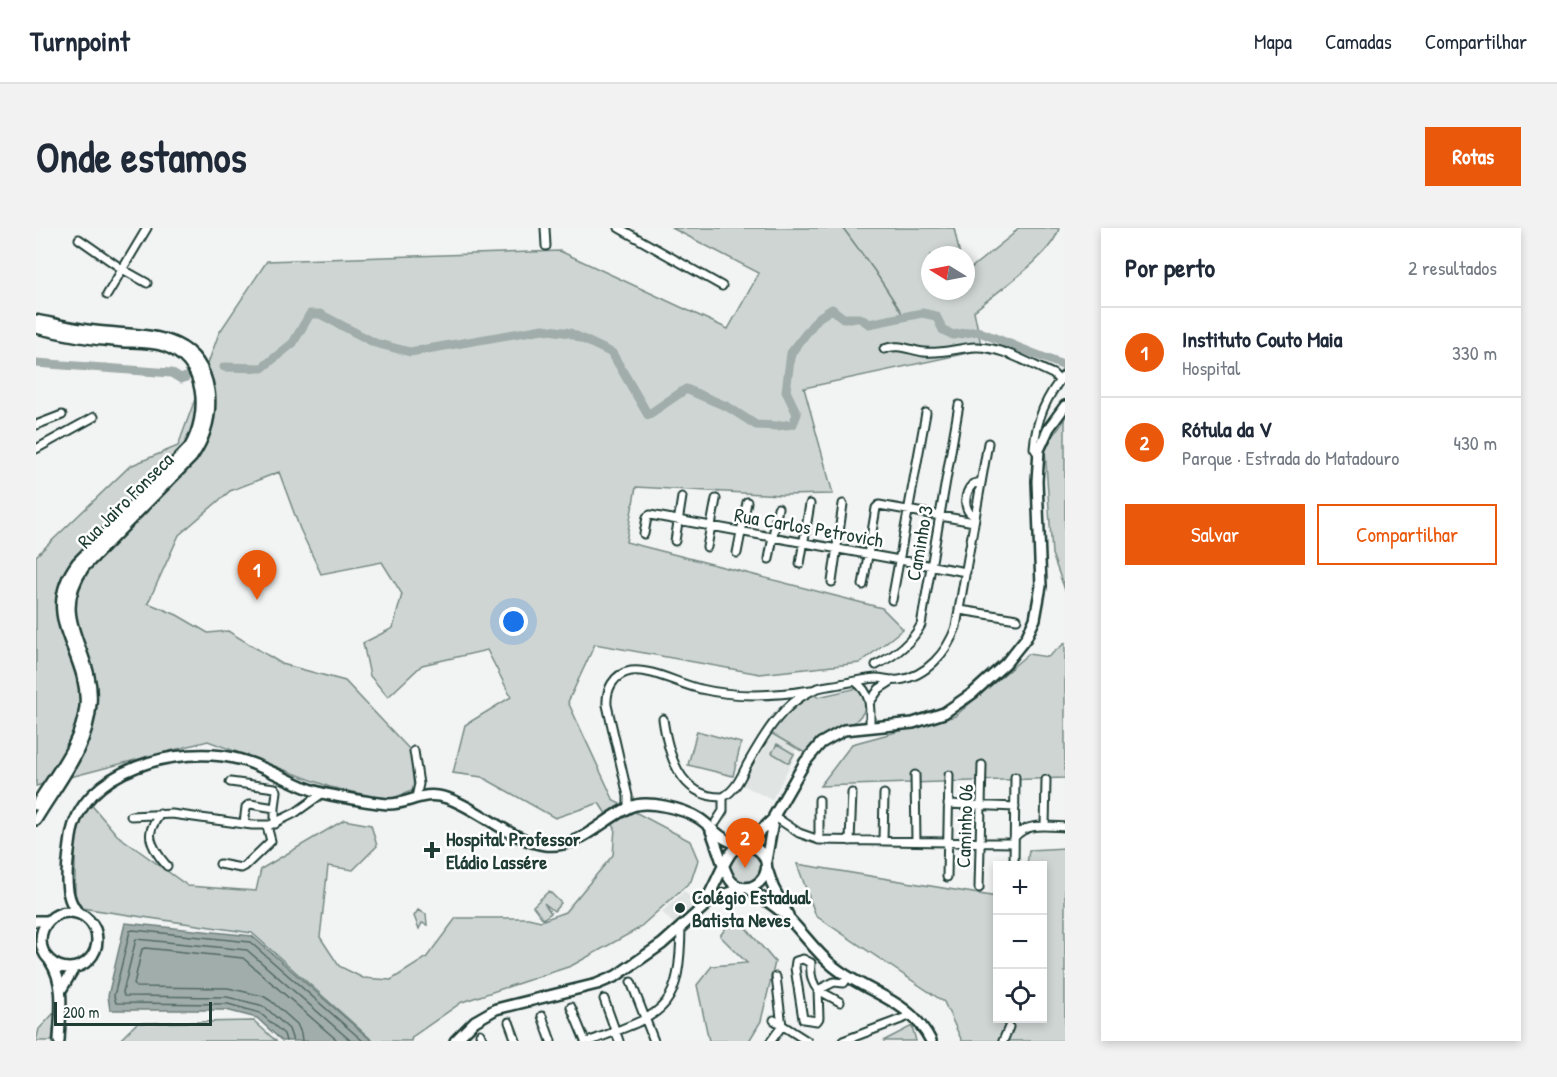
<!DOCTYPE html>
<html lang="pt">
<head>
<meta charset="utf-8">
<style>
  body { margin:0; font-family:"Patrick Hand",sans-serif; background:#f2f2f3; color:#1f2937 }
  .controls { position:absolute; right:18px; bottom:18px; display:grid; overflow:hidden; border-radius:0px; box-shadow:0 3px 9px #0003 }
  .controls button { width:54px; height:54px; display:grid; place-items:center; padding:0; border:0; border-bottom:2px solid #e0e1e3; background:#fff; color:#1f2937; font:30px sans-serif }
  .compass { position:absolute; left:885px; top:18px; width:54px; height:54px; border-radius:50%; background:#fff; box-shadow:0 3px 9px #0003; rotate:280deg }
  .scale { position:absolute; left:18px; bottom:15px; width:158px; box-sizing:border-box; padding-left:6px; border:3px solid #1f3d34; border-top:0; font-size:16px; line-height:21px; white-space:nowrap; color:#1f3d34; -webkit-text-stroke:4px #fff; paint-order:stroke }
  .you { position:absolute; left:478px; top:394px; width:21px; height:21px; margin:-15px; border:4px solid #fff; border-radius:50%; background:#1a73e8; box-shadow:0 0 0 9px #1a73e833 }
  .badge { display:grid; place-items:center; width:39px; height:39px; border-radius:50%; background:#ea580c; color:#fff; font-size:20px; font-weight:700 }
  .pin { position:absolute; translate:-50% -50px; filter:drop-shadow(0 2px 3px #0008) }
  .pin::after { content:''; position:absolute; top:32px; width:21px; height:18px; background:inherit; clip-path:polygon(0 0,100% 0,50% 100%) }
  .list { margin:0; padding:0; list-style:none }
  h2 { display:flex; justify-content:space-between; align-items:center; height:78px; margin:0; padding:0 24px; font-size:26px }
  h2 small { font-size:20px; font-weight:400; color:#747a83 }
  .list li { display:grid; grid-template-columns:39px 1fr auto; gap:18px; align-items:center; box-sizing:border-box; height:90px; padding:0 24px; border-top:2px solid #e0e1e3 }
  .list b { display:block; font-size:22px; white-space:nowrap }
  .list p { margin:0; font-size:20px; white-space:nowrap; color:#747a83 }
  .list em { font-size:20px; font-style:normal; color:#747a83 }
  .actions { display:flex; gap:12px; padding:18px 24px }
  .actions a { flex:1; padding:14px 0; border:2px solid #ea580c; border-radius:0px; text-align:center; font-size:21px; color:#ea580c }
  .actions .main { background:#ea580c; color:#fff }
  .icon { flex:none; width:33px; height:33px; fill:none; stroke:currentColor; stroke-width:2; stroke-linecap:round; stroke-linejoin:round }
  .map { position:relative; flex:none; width:1029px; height:813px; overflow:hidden; border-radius:0px }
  header { display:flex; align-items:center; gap:36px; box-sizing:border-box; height:84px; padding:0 30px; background:#fff; border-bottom:2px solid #e0e1e3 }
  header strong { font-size:28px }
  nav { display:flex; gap:33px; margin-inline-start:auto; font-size:21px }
  .intro { display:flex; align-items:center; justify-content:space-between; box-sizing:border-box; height:144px; padding:0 36px }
  h1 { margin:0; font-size:42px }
  .button { padding:15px 27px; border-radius:0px; background:#ea580c; color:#fff; font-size:21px; font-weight:700 }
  main { display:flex; gap:36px; padding:0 36px }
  aside { flex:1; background:#fff; border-radius:0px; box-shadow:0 3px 9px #0003 }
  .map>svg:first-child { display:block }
  .built { fill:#e0e4e3 }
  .green { fill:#ced5d3; stroke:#768984; stroke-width:1.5 }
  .water { fill:#a1adaa; stroke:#6d807b; stroke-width:1.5 }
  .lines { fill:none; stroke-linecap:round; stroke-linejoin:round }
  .shore { stroke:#536a63; stroke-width:1.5 }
  .stream { stroke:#6d807b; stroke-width:1.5 }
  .river { stroke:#a1adaa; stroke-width:9 }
  .minor-casing { stroke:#1f3d34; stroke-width:11 }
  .major-casing { stroke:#1f3d34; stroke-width:14 }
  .minor { stroke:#fff; stroke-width:7 }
  .major { stroke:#fff; stroke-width:9 }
  .poi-dot { fill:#1f3d34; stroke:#fff; stroke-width:2 }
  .labels { text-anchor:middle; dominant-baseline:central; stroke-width:5; stroke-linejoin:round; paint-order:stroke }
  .street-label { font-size:20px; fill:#1f3d34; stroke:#fff }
  .poi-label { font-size:20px; font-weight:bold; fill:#1f3d34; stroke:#fff; text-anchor:start }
</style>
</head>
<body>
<header>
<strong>Turnpoint</strong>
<nav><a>Mapa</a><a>Camadas</a><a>Compartilhar</a></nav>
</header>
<div class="intro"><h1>Onde estamos</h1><a class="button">Rotas</a></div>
<main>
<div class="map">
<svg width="1029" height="813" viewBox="0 0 1029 813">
  <rect width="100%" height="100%" fill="#f2f3f3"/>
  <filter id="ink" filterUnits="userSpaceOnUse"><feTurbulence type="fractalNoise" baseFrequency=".0167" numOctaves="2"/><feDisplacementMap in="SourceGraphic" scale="12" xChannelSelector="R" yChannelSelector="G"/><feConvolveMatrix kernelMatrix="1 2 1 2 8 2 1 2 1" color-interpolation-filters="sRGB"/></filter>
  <g filter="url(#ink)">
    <!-- built -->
    <path class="built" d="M736,506L761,520L758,524L760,526L736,572L707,557Z
      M648,663L662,676L640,698L626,684Z"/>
    <!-- green -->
    <path class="green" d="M636,0H918L924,27H894V63H930V44L976,7L982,0H1023C1017,27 960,64 938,83L946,122L768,160L797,266L745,267L600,259L590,314L846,380L867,401L824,435L724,446L559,416L532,474L578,573L654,613L662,632L655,653L602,701L535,738L426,774L376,809L375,813H337L216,705L39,679V606L52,573L81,607L152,658L220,663L225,641L308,592L335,597L341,618L317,642L292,638L284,709L303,738L327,750L355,752L390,730L420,690H492L505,693L529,684L577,627L579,600L563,575L519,590L446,549L417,545L429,497L475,469L451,422L386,437L352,469L334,448L327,415L357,400L366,366L346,334L285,346L264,301L243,244L194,263L143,307L112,375L141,387L172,405L192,403L246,436L309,453L375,523L378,562L352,572L294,559L172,513L0,558V328L94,238L142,218L183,105L231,33L524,23L692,101L723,45Z
      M1029,191V362L1016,326L1009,220Z
      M1029,415V550L784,558L816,516L919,488L992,426L1012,429Z
      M822,460L828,465L831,473L827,485L819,494L795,504L780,513L769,525L733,504L760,476L776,466L782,469Z
      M661,503L705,515L697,548L652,537Z
      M741,516L758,526L753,535L736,525Z
      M1029,620V813H926L908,774L780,688L761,636L961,669L962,790H1006V638L991,637L993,622Z
      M693 639a17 17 0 1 1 34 0a17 17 0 1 1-34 0Z
      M513,663L525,675L518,683L508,675L515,685L507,691L497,678Z
      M382,682L390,686L391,697L386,695L383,701L378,688Z
      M699,687L739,734L725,793L713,813H673L661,757L676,738L711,735L684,708Z
      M19,784L16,813H0L3,801Z
      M218,793L240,813H83L101,795Z
      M876,798L880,813H847Z"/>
    <!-- water -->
    <path class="water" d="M89,695L216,708L336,813H246L221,790L190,782H74L72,768Z"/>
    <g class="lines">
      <!-- shore -->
      <path class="shore" d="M250,813L248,806L224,785L192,776L80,775L78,768L94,703L97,702L214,714L327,813
        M257,813L253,801L230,780L224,777L191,769L88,768L87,764L100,711L211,722L315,813
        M266,813L265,805L261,796L235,773L227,768L192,760L100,759L98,756L106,721L109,720L207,730L302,813"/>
      <!-- stream -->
      <path class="stream" d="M807,0L838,42L869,90"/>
      <!-- river -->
      <path class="river" d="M0,135L135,145L145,151L150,149
        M188,139L226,140L257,115L274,86H284L339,115L374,124L507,101L534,105L576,125L612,187L650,161L692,179L720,197L741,198L757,196L761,186L750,163L755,125L782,90L796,81L807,90H824L833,96L886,85L900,88L907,102L917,107L941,103L1029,138"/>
      <defs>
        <path id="minor" d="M509,0L510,18
          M583,0L686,58
          M43,11L86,41L111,55
          M71,67L111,0
          M848,121C862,115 873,122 888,124C905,126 922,120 939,119C964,118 994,136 1017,146L1023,152
          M0,197L26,187
          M0,221L58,189
          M1002,226L998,220C1000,192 1011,167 1029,146
          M939,288C926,283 928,265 937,256L945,254
          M608,306L611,289L614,287L930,344
          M639,313L646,269
          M671,319L680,271
          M701,325L711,274
          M733,331L742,280
          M764,336L774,276
          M796,354L807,276
          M827,357L840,280L843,277L938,294
          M856,372L890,185
          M924,382L981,391
          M840,437C858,428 875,416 885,397L923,177
          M820,454C836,466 834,480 834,499
          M834,474L843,461L857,452
          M627,491C632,525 643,570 687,569
          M378,523L383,556L380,569
          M879,547L880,613
          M194,554L239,560L241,563L239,580
          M687,569C700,562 705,549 711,537C728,507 745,477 777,462C785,458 795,458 804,456C815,454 828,451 840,450C848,450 855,453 863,452C891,448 911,424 920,399L952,215
          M912,576L979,579
          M592,580V568L571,477C570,462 577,446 595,443C615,440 645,457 665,461C702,470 738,468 775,462
          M124,586C121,591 116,597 115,603C112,614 124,630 131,638
          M95,588L136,586L216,597H234L259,585L287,565
          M738,588L763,605L783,612L978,615
          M680,594L687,583V569
          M208,596L210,579L214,576L239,580V596
          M1009,598L1010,552
          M978,610C990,594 1011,598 1029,599
          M783,612V572
          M814,613L816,565
          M847,613L848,566
          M184,636L205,640L209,638L235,613L231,598
          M978,638L979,549
          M911,649L913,547
          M943,660L946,537
          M595,754L618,813
          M568,771L583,813
          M804,774L782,762C775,754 774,745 775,735L767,731L760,733L759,740L767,791L781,793L783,790L782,762L798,754L808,755L812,749
          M535,779L549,813
          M506,788L515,813
          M738,792L771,813
          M473,794L480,813
          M444,806L447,813
          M554,813C628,785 644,785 645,698
          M735,813L746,798L740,749
          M807,813L876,787
          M967,813L973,799"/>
        <path id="major" d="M0,92C20,96 39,101 59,103C107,109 163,101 173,163C176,187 169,210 156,229L48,339C11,393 60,422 55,476C52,521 22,555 0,592
          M0,100C26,106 51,111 78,113C94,115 112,113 128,118C171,133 173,186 153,220L41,335C0,390 54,424 49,479C45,516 19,546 0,577
          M709,618L737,591
          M730,633L738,588L769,534L785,515L808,502L877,495L908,485L937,465L970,435L990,410L999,391L1005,358L1001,253L1003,222L1013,200L1029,178
          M731,641L737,659L752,687
          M712,660C727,671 744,680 756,694C770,709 781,725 797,738C831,766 873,770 895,813
          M669,674C677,663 690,627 698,622C707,615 721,618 727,627C740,647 714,671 696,654C689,648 680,614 675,603
          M5 712a28 28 0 1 1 56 0a28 28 0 1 1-56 0Z
          M45,687C24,671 32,633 35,609C45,541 144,516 202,531C234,539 262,561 295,567C313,570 334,575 353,576C374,576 386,562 411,570C444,581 475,613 509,617C544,621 565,592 594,579C610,571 649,581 664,591C673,597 679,605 689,611C694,614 700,615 705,619
          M0,693H12
          M14,733C30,757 24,786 23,813
          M25,762L38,740
          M419,813L439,793L460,781L561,756L580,748L626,716L673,674L684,668L708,660"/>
      </defs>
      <!-- minor casing -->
      <use href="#minor" class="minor-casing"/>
      <!-- major casing -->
      <use href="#major" class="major-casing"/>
      <!-- minor -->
      <use href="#minor" class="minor"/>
      <!-- major -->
      <use href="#major" class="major"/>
    </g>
  </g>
  <!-- markers -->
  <g class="poi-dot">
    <path d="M393 613h6v6h6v6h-6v6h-6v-6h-6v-6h6z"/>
    <circle cx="644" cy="680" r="6"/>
  </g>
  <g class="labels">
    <!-- street labels -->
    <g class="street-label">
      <text transform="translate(89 272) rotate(-45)">Rua Jairo Fonseca</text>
      <text transform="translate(773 299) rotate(10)">Rua Carlos Petrovich</text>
      <text transform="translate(883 315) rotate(-80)">Caminho 3</text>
      <text transform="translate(928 598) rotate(-88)">Caminho 06</text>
    </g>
    <!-- poi labels -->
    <g class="poi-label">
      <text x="410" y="610">Hospital Professor<tspan x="410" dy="23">Eládio Lassére</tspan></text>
      <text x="656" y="668">Colégio Estadual<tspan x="656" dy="23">Batista Neves</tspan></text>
    </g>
  </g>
</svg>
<div class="controls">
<button>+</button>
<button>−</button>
<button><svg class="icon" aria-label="locate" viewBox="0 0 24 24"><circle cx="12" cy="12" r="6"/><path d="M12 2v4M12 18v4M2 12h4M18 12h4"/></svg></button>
</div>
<svg class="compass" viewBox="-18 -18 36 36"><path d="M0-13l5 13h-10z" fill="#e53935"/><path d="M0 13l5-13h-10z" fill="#747a83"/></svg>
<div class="scale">200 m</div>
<div class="you"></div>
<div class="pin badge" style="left:221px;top:372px">1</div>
<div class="pin badge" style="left:709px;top:640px">2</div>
</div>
<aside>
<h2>Por perto<small>2 resultados</small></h2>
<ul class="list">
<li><span class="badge">1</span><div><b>Instituto Couto Maia</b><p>Hospital</p></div><em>330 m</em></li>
<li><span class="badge">2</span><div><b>Rótula da V</b><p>Parque · Estrada do Matadouro</p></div><em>430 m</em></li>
</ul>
<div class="actions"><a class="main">Salvar</a><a>Compartilhar</a></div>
</aside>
</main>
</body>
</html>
